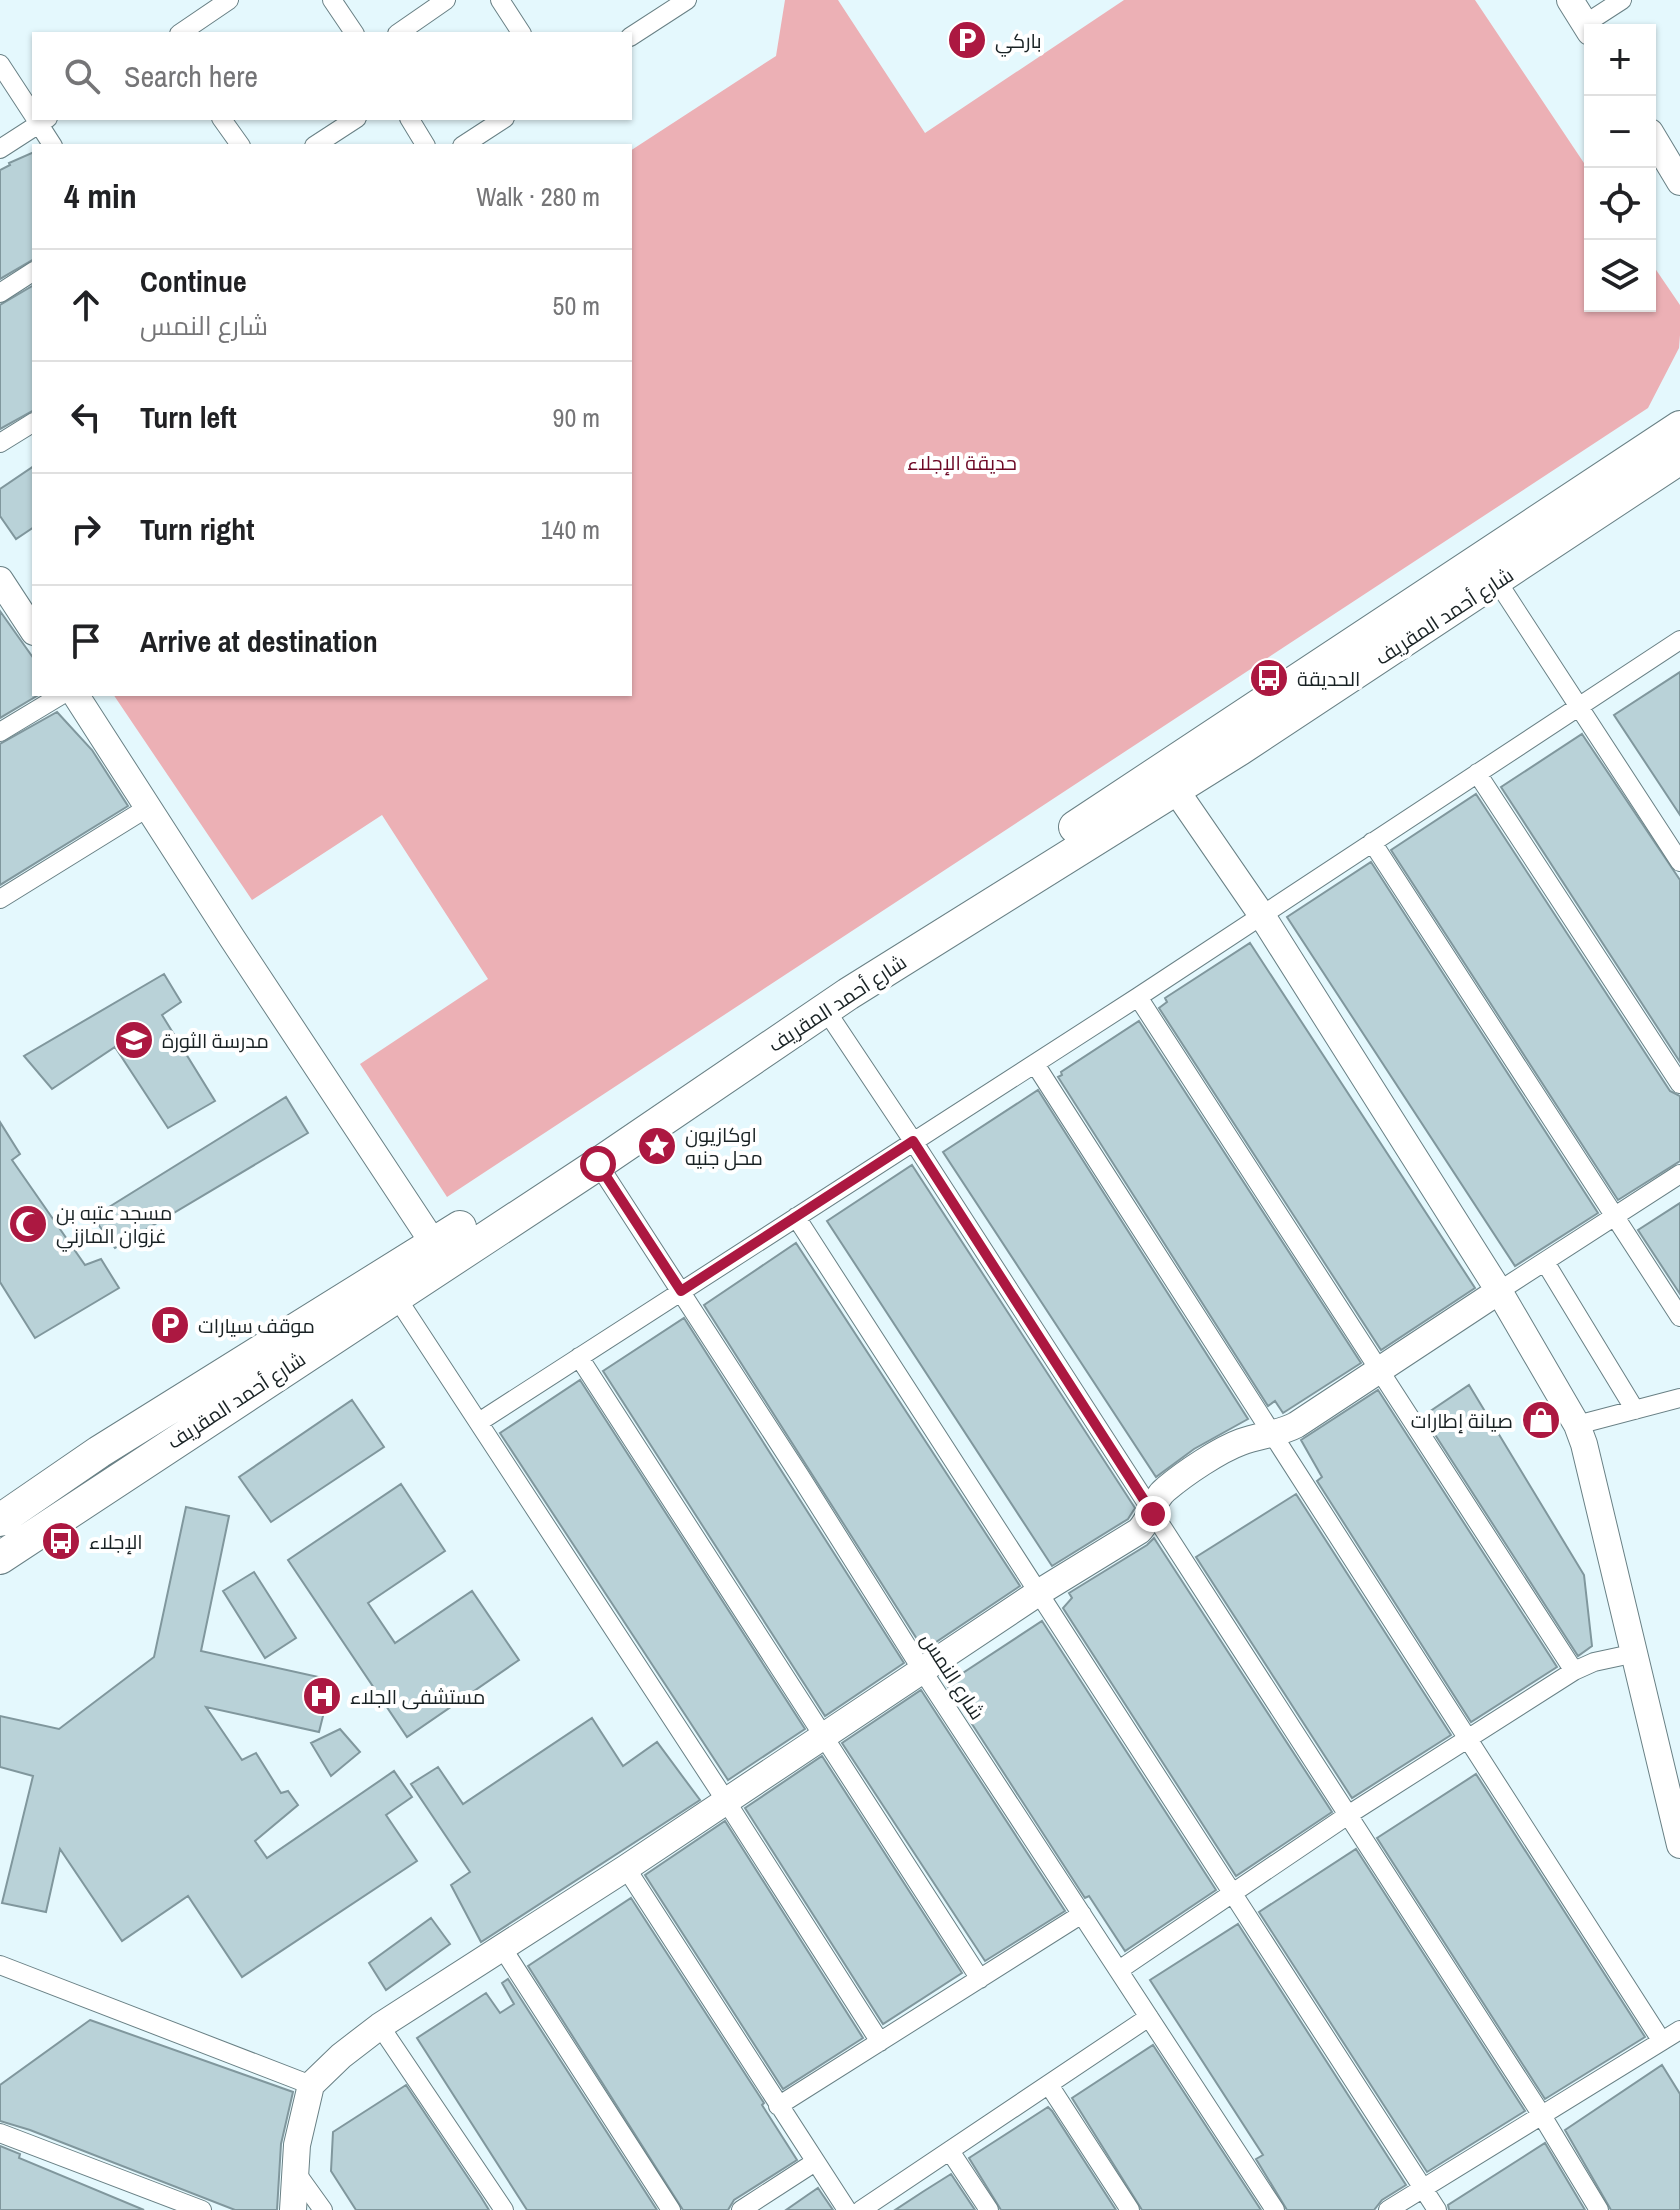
<!DOCTYPE html>
<html lang="en">
<head>
<meta charset="utf-8">
<style>
  body { margin:0; font-family:"Archivo Narrow",Cairo,sans-serif; background:#f2f2f2; color:#202124 }
  .controls { position:absolute; right:24px; top:24px; display:grid; overflow:hidden; border-radius:0px; box-shadow:0 2px 6px #0004 }
  .controls button { width:72px; height:72px; display:grid; place-items:center; padding:0; border:0; border-bottom:2px solid #e0e0e0; background:#fff; color:#202124; font:40px sans-serif }
  .stop { position:absolute; width:24px; height:24px; margin:-18px; border:6px solid #ac1841; border-radius:50%; background:#fff }
  .stop.end { background:#ac1841; border-color:#fff; box-shadow:0 2px 8px #0008 }
  .list { margin:0; padding:0; list-style:none }
  h2 { display:flex; justify-content:space-between; align-items:center; height:104px; margin:0; padding:0 32px; font-size:34px }
  h2 small { font-size:26px; font-weight:400; color:#757577 }
  .list li { display:grid; grid-template-columns:52px 1fr auto; gap:24px; align-items:center; box-sizing:border-box; height:112px; padding:0 32px; border-top:2px solid #e0e0e0 }
  .list b { display:block; font-size:30px; white-space:nowrap }
  .list p { margin:0; font-size:26px; white-space:nowrap; color:#757577 }
  .list em { font-size:26px; font-style:normal; color:#757577 }
  .icon { flex:none; width:44px; height:44px; fill:none; stroke:currentColor; stroke-width:2; stroke-linecap:round; stroke-linejoin:round }
  .map { position:relative; flex:none; width:1680px; height:2210px; overflow:hidden }
  .search { position:absolute; background:#fff; box-shadow:0 2px 6px #0004; left:32px; top:32px; width:600px; height:88px; display:flex; align-items:center; gap:20px; box-sizing:border-box; padding:0 28px; border-radius:0px; color:#757577; font-size:30px }
  .panel { position:absolute; background:#fff; box-shadow:0 2px 6px #0004; left:32px; top:144px; width:600px; height:552px; border-radius:0px }
  .map>svg:first-child { display:block }
  .green { fill:#ecb0b5 }
  .building { fill:#b9d2d8; stroke:#80979d; stroke-width:2 }
  .lines { fill:none; stroke-linecap:round; stroke-linejoin:round }
  .street-casing { stroke:#698085; stroke-width:20 }
  .secondary-casing { stroke:#698085; stroke-width:28 }
  .highway-casing { stroke:#698085; stroke-width:34 }
  .street { stroke:#fff; stroke-width:18 }
  .secondary { stroke:#fff; stroke-width:26 }
  .highway { stroke:#fff; stroke-width:32 }
  .route { stroke:#ac1841; stroke-width:10 }
  .labels { text-anchor:middle; dominant-baseline:central; stroke-width:8; stroke-linejoin:round; paint-order:stroke }
  .poi-label { font-size:20px; fill:#192224; stroke:#fff; text-anchor:start }
  .park-label { font-size:20px; fill:#6d0825; stroke:#fff }
  .street-label { font-size:20px; fill:#192224; stroke:#fff }
</style>
</head>
<body>
<div class="map">
<svg width="1680" height="2210" viewBox="0 0 1680 2210">
  <rect width="100%" height="100%" fill="#e4f8fd"/>
  <!-- green -->
  <path class="green" d="M785,0H838L925,133L1124,0H1475L1590,172V306H1650V261L1680,305V335L1679,348L1648,408L447,1197L360,1064L488,979L382,815L252,900L113,694H630V151L776,56Z"/>
  <!-- building -->
  <path class="building" d="M34,152V259L0,279V170L10,165L9,163Z
    M34,285V410L0,429V305Z
    M34,466V527L16,539L0,516V489Z
    M0,611L34,659V694H40L0,718Z
    M1680,672V815L1614,715Z
    M57,712L92,750L128,806L0,885V744Z
    M1582,734L1680,880V1062L1501,787Z
    M1476,794L1670,1091L1680,1096V1161L1618,1200L1391,850Z
    M1371,862L1598,1213L1515,1266L1287,917Z
    M1250,943L1475,1288L1381,1350L1159,1008L1167,1002L1165,998Z
    M164,974L181,1002L162,1015L215,1101L168,1128L115,1047L52,1089L24,1056Z
    M1139,1021L1361,1363L1283,1413L1275,1401L1268,1406L1058,1077L1062,1075L1061,1072Z
    M1038,1090L1248,1419L1194,1449L1156,1477L943,1152Z
    M286,1097L308,1133L115,1248L93,1217Z
    M0,1122L20,1154L12,1160L85,1265L101,1259L119,1288L35,1338L0,1282Z
    M912,1165L1135,1508L1128,1519L1052,1566L827,1221Z
    M1680,1203V1294L1638,1230Z
    M796,1243L1020,1586L924,1650L704,1305Z
    M684,1318L904,1663L825,1716L603,1371Z
    M580,1380L805,1729L728,1780L500,1433Z
    M1469,1385L1584,1575L1592,1646L1578,1656L1423,1416Z
    M1378,1390L1557,1667L1471,1722L1317,1481L1322,1477L1301,1440Z
    M352,1400L384,1447L271,1522L239,1477Z
    M401,1484L445,1551L368,1603L395,1643L472,1591L519,1660L407,1737L288,1560Z
    M1296,1494L1451,1735L1352,1798L1196,1557Z
    M186,1507L229,1516L201,1651L332,1680L319,1732L206,1707L242,1760L256,1753L281,1793L288,1791L298,1805L255,1841L267,1858L394,1771L412,1797L386,1815L417,1861L242,1977L188,1896L122,1941L60,1849L46,1912L2,1903L33,1776L0,1767V1716L59,1729L154,1657Z
    M1154,1538L1332,1812L1236,1876L1063,1608L1072,1598L1069,1593L1147,1545Z
    M254,1572L296,1638L265,1658L223,1591Z
    M1042,1621L1216,1890L1125,1951L1089,1896L1085,1898L946,1684Z
    M921,1690L1065,1911L985,1961L842,1743Z
    M592,1718L623,1766L657,1742L700,1800L481,1942L451,1885L470,1872L411,1784L438,1767L463,1804Z
    M340,1729L360,1752L331,1776L311,1743Z
    M822,1756L962,1973L883,2024L745,1808Z
    M1476,1774L1645,2037L1545,2099L1377,1838Z
    M725,1821L863,2038L783,2089L645,1875Z
    M1356,1849L1525,2111L1427,2172L1259,1912Z
    M631,1898L764,2103L762,2105L797,2160L734,2200L728,2210H683L528,1966Z
    M431,1918L450,1944L386,1990L369,1963Z
    M1238,1924L1406,2185L1382,2200L1374,2210H1287L1256,2159L1263,2155L1150,1980Z
    M508,1979L657,2210H527L417,2038L486,1993L500,2013L514,2004L502,1983Z
    M90,2020L293,2092L281,2144L277,2210H235L30,2130L0,2121V2085Z
    M1153,2045L1261,2210H1142L1072,2098Z
    M1662,2065L1680,2094V2210H1611L1565,2130Z
    M406,2085L481,2197L489,2210H356L331,2171L333,2132Z
    M1048,2107L1052,2111L1116,2210H1001L969,2158Z
    M1545,2143L1585,2210H1449L1448,2205Z
    M0,2146L20,2154L19,2158L144,2210H0Z
    M951,2174L975,2210H895L924,2191Z
    M818,2188L833,2210H786L809,2194Z"/>
  <g class="lines">
    <defs>
      <path id="street" d="M332,0L355,34
        M500,0L522,34
        M1585,24L1622,0
        M179,34L229,0
        M397,34L446,0
        M630,37L687,0
        M0,64L34,116
        M35,118L53,146
        M221,118L241,146
        M409,118L426,146
        M314,146L357,118
        M462,146L505,118
        M0,149L48,118
        M0,293L34,271
        M0,443L34,422
        M1497,581L1680,862
        M0,732L63,694
        M1477,773L1680,1084
        M1372,842L1680,1317
        M0,899L147,808
        M1138,997L1574,1671
        M825,1009L913,1141L1541,2114L1599,2210
        M1035,1064L1661,2040
        M598,1164L800,1476L922,1670L1275,2210
        M796,1217L1437,2210
        M1545,1262L1635,1410
        M1499,1291L1680,1174
        M395,1295L726,1801L880,2042
        M579,1357L980,1979
        M479,1422L1138,997L1680,640
        M1577,1425L1680,1398
        M626,1868L847,2210
        M503,1949L671,2210
        M0,1965L311,2085
        M1119,1970L1348,1815L1574,1671L1594,1662L1636,1653
        M380,2026L504,2210
        M1049,2085L1130,2210
        M778,2106L1082,1914
        M0,2133L202,2210
        M950,2151L989,2210
        M295,2171L323,2210
        M741,2210L815,2162
        M861,2210L1149,2017
        M1388,2210L1680,2030"/>
      <path id="secondary" d="M1570,0L1590,32
        M1650,132L1680,182
        M0,580L34,632
        M75,694L232,938L434,1244
        M1164,773L1261,914L1499,1291L1577,1425L1584,1444L1680,1845
        M293,2210L297,2145L311,2085L341,2056L380,2026L626,1868L1038,1593L1139,1531C1152,1518 1152,1500 1166,1489C1185,1473 1219,1450 1241,1442C1260,1435 1279,1434 1296,1425L1499,1291"/>
      <path id="highway" d="M1075,827L1680,427
        M0,1520L99,1452L460,1227
        M0,1558L598,1164L848,994L1240,749L1680,458"/>
    </defs>
    <!-- street casing -->
    <use href="#street" class="street-casing"/>
    <!-- secondary casing -->
    <use href="#secondary" class="secondary-casing"/>
    <!-- highway casing -->
    <use href="#highway" class="highway-casing"/>
    <!-- street -->
    <use href="#street" class="street"/>
    <!-- secondary -->
    <use href="#secondary" class="secondary"/>
    <!-- highway -->
    <use href="#highway" class="highway"/>
  </g>
  <g class="lines">
    <!-- route -->
    <path class="route" d="M598,1164L681,1291L913,1141L1153,1514"/>
  </g>
  <!-- icons -->
  <defs>
    <symbol id="parking-disc" viewBox="-11 -11 22 22"><circle r="9.5" fill="#ac1841" stroke="#fff"/><path d="M-3.5-5.5H1a3.5 3.5 0 0 1 0 7H-1V5.5H-3.5ZM-1-3.4V-.6H.8a1.4 1.4 0 0 0 0-2.8Z" fill="#fff"/></symbol>
    <symbol id="bus-disc" viewBox="-11 -11 22 22"><circle r="9.5" fill="#ac1841" stroke="#fff"/><path d="M-5-6H5V4H4V6H2V4H-2V6H-4V4H-5ZM-3.5-4V0h7V-4ZM-3.5 1.2v1.5H-2V1.2ZM2 1.2v1.5H3.5V1.2Z" fill="#fff"/></symbol>
    <symbol id="school-disc" viewBox="-11 -11 22 22"><circle r="9.5" fill="#ac1841" stroke="#fff"/><path d="M0-5L7-2L0 1L-7-2ZM-4 1L0 2.5L4 1V4Q0 6-4 4Z" fill="#fff"/></symbol>
    <symbol id="sight-disc" viewBox="-11 -11 22 22"><circle r="9.5" fill="#ac1841" stroke="#fff"/><path d="M0-6L1.8-2.2L6-1.7L2.9 1.2L3.7 5.4L0 3.3L-3.7 5.4L-2.9 1.2L-6-1.7L-1.8-2.2Z" fill="#fff"/></symbol>
    <symbol id="mosque-disc" viewBox="-11 -11 22 22"><circle r="9.5" fill="#ac1841" stroke="#fff"/><path d="M3.5-4.9A6 6 0 1 0 3.5 4.9A5 5 0 1 1 3.5-4.9Z" fill="#fff"/></symbol>
    <symbol id="shop-disc" viewBox="-11 -11 22 22"><circle r="9.5" fill="#ac1841" stroke="#fff"/><path d="M-5-2.5h2.3a2.7 3.5 0 0 1 5.4 0H5L5.5 6h-11ZM-1.5-2.5h3a1.5 2.3 0 0 0-3 0Z" fill="#fff"/></symbol>
    <symbol id="hospital-disc" viewBox="-11 -11 22 22"><circle r="9.5" fill="#ac1841" stroke="#fff"/><path d="M-5-5h3v3.5h4V-5h3V5h-3V1.5h-4V5h-3Z" fill="#fff"/></symbol>
  </defs>
  <g fill-rule="evenodd">
    <use href="#parking-disc" x="945" y="18" width="44" height="44"/>
    <use href="#bus-disc" x="1247" y="656" width="44" height="44"/>
    <use href="#school-disc" x="112" y="1018" width="44" height="44"/>
    <use href="#sight-disc" x="635" y="1124" width="44" height="44"/>
    <use href="#mosque-disc" x="6" y="1202" width="44" height="44"/>
    <use href="#parking-disc" x="148" y="1303" width="44" height="44"/>
    <use href="#shop-disc" x="1519" y="1398" width="44" height="44"/>
    <use href="#bus-disc" x="39" y="1519" width="44" height="44"/>
    <use href="#hospital-disc" x="300" y="1674" width="44" height="44"/>
  </g>
  <g class="labels">
    <!-- poi labels -->
    <g class="poi-label">
      <text x="995" y="40">باركي</text>
      <text x="1297" y="678">الحديقة</text>
      <text x="162" y="1040">مدرسة الثورة</text>
      <text x="685" y="1134">اوكازيون<tspan x="685" dy="23">محل جنيه</tspan></text>
      <text x="56" y="1212">مسجد عتبه بن<tspan x="56" dy="23">غزوان المازني</tspan></text>
      <text x="198" y="1325">موقف سيارات</text>
      <text x="1513" y="1420" text-anchor="end">صيانة إطارات</text>
      <text x="89" y="1541">الإجلاء</text>
      <text x="350" y="1696">مستشفى الجلاء</text>
    </g>
    <!-- park labels -->
    <g class="park-label">
      <text x="962" y="462">حديقة الإجلاء</text>
    </g>
    <!-- street labels -->
    <g class="street-label">
      <text transform="translate(1444 616) rotate(-33)">شارع أحمد المقريف</text>
      <text transform="translate(837 1003) rotate(-33)">شارع أحمد المقريف</text>
      <text transform="translate(236 1400) rotate(-33)">شارع أحمد المقريف</text>
      <text transform="translate(953 1676) rotate(57)">شارع النمس</text>
    </g>
  </g>
</svg>
<div class="controls">
<button>+</button>
<button>−</button>
<button><svg class="icon" aria-label="locate" viewBox="0 0 24 24"><circle cx="12" cy="12" r="6"/><path d="M12 2v4M12 18v4M2 12h4M18 12h4"/></svg></button>
<button><svg class="icon" aria-label="layers" viewBox="0 0 24 24"><path d="M12 4l9 5-9 5-9-5zM3 14l9 5 9-5"/></svg></button>
</div>
<div class="stop" style="left:598px;top:1164px"></div>
<div class="stop end" style="left:1153px;top:1514px"></div>
<div class="search"><svg class="icon" aria-label="search" viewBox="0 0 24 24"><circle cx="10" cy="10" r="6"/><path d="M15 15l6 6"/></svg>Search here</div>
<section class="panel">
<h2>4 min<small>Walk · 280 m</small></h2>
<ul class="list">
<li><svg class="icon" aria-label="ahead" viewBox="0 0 24 24"><path d="M12 20V5M6 11l6-6 6 6"/></svg><div><b>Continue</b><p>شارع النمس</p></div><em>50 m</em></li>
<li><svg class="icon" aria-label="left" viewBox="0 0 24 24"><path d="M17 20v-9H6M10 6l-5 5 5 5"/></svg><div><b>Turn left</b></div><em>90 m</em></li>
<li><svg class="icon" aria-label="right" viewBox="0 0 24 24"><path d="M7 20v-9h11M14 6l5 5-5 5"/></svg><div><b>Turn right</b></div><em>140 m</em></li>
<li><svg class="icon" aria-label="arrive" viewBox="0 0 24 24"><path d="M6 21V4h12l-3 4 3 4H6"/></svg><div><b>Arrive at destination</b></div></li>
</ul>
</section>
</div>
</body>
</html>
